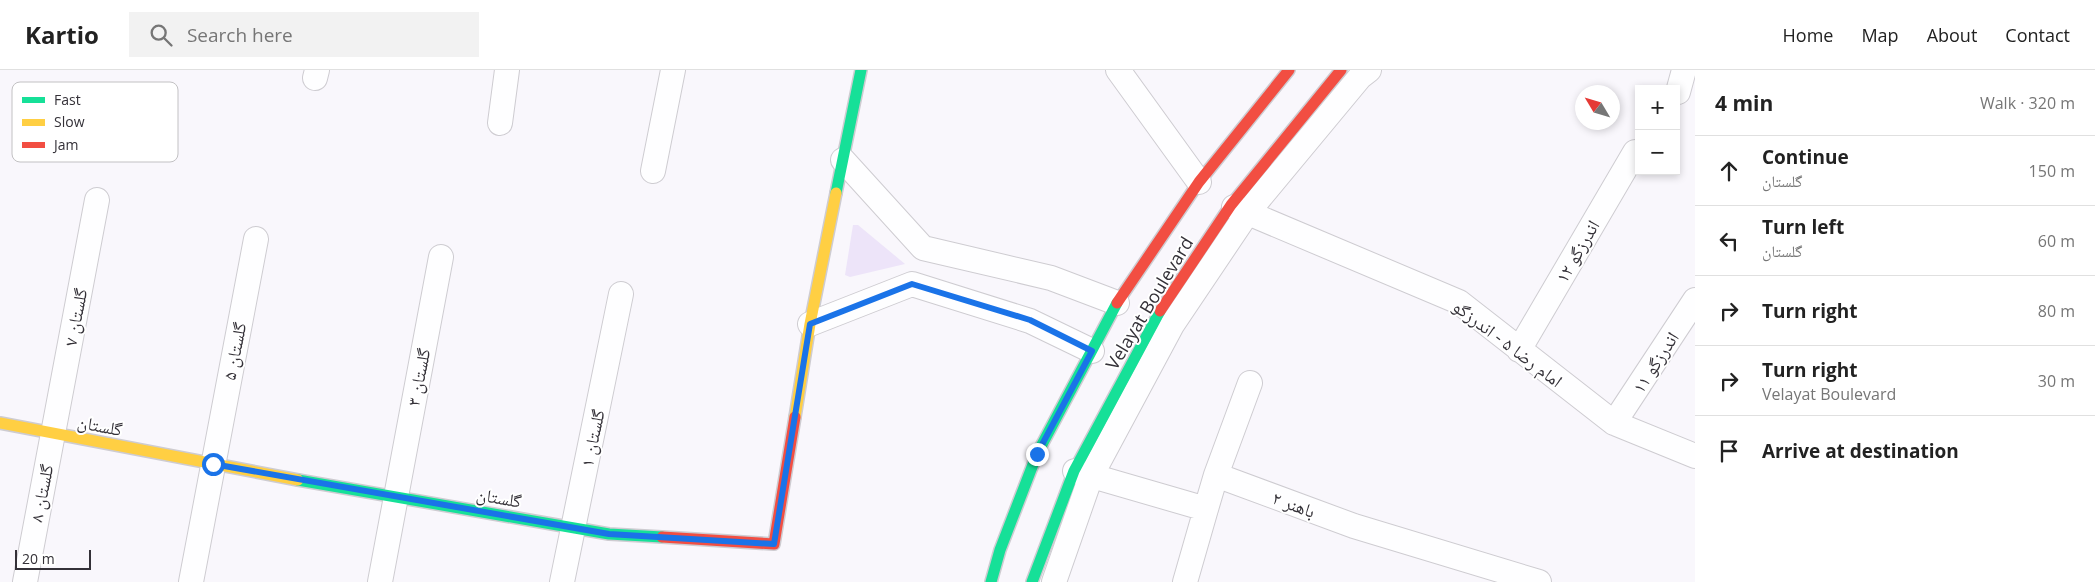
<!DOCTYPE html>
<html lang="en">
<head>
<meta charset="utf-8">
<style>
  body { margin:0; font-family:"Open Sans","Noto Naskh Arabic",sans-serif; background:#f2f2f2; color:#222 }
  .controls { position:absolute; right:15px; top:15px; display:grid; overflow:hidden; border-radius:0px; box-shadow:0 2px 8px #0003 }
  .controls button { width:45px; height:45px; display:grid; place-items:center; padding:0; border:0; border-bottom:1px solid #e0e0e0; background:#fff; color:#222; font:25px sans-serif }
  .compass { position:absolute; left:1575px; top:15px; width:45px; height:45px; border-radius:50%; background:#fff; box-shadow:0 2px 8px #0003; rotate:308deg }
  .scale { position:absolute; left:15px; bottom:12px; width:76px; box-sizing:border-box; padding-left:5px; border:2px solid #343138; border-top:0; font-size:14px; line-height:18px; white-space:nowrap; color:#343138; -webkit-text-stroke:4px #fff; paint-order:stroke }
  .stop { position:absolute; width:15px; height:15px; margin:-11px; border:4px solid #1a73e8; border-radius:50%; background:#fff }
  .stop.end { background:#1a73e8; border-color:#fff; box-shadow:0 1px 5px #0008 }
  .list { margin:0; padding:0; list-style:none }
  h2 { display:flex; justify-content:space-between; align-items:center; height:65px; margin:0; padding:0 20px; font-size:21px }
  h2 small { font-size:16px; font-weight:400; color:#767676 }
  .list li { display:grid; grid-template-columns:32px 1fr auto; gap:15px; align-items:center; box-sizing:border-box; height:70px; padding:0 20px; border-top:1px solid #e0e0e0 }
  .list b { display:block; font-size:19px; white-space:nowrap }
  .list p { margin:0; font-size:16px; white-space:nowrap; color:#767676 }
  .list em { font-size:16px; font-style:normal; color:#767676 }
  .icon { flex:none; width:28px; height:28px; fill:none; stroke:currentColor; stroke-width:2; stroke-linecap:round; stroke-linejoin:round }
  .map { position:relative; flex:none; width:1695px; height:512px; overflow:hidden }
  header { display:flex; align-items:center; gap:30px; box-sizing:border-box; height:70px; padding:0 25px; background:#fff; border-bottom:1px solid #e0e0e0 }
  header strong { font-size:24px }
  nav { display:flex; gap:28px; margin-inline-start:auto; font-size:18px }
  .search { width:350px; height:45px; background:#f2f2f2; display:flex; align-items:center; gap:12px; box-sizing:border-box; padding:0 18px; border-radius:0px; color:#767676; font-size:19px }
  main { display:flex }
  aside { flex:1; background:#fff }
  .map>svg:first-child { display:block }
  .green { fill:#ede4f9 }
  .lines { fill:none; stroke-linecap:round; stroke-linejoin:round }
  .street-casing { stroke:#ceccd1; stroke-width:26 }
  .fast-casing { stroke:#ceccd1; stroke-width:14 }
  .slow-casing { stroke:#ceccd1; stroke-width:14 }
  .jam-casing { stroke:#ceccd1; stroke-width:14 }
  .street { stroke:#fefeff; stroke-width:24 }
  .fast { stroke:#16e098; stroke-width:11 }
  .slow { stroke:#ffcf43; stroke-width:11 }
  .jam { stroke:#f24e42; stroke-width:11 }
  .route { stroke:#1a73e8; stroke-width:6 }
  .labels { text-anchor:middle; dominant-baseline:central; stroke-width:4; stroke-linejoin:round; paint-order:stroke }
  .street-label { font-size:18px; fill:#343138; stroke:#fff }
  .key { fill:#fff; stroke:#c2c1c3; stroke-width:1 }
  .key-label { font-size:14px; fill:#343138 }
</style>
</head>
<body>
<header>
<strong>Kartio</strong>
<div class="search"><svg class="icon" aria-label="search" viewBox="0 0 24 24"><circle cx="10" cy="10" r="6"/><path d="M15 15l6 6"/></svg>Search here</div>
<nav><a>Home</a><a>Map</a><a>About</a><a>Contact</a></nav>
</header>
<main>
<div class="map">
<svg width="1695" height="512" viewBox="0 0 1695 512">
  <rect width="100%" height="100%" fill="#f9f7fc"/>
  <!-- green -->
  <path class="green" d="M853,155H858L905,194L850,207L845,205Z"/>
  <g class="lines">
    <defs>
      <path id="street" d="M1118,0L1199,112
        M315,8L317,0
        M1678,22L1684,0
        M500,53L507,0
        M843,90L923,178L1051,208L1117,233
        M653,101L673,0
        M1234,137L1459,232L1614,353L1695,386
        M810,254L912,214L1030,251L1092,281
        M1519,280L1635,82
        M1614,353L1695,230
        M1075,401L1206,439L1216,405L1354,456L1539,512
        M1216,405L1250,313
        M25,512L97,130
        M191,512L256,169
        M380,512L441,187
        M562,512L621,224
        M1054,512L1091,406L1172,255L1248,142L1360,7L1369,0
        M1185,512L1206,439"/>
      <path id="fast" d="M836,123L861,0
        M298,410L609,464L662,467
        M991,512L1000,480L1037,384L1117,233
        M1032,512L1074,401L1160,241"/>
      <path id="slow" d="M795,347L810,254L836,123
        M0,353L298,410"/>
      <path id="jam" d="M1117,233L1199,112L1289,0
        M1160,241L1231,135L1341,0
        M662,467L774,474L795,347"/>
    </defs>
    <!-- street casing -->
    <use href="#street" class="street-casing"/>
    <!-- fast casing -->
    <use href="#fast" class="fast-casing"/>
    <!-- slow casing -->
    <use href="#slow" class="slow-casing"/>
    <!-- jam casing -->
    <use href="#jam" class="jam-casing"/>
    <!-- street -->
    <use href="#street" class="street"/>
    <!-- fast -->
    <use href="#fast" class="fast"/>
    <!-- slow -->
    <use href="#slow" class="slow"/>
    <!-- jam -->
    <use href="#jam" class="jam"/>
  </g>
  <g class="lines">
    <!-- route -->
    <path class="route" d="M213,394L609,464L774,474L810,254L912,214L1030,250L1092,281L1037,384"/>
  </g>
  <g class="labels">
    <!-- street labels -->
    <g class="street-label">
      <text transform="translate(1577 181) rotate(-60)">اندرزگو ۱۲</text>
      <text transform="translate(1149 233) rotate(-59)">Velayat Boulevard</text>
      <text transform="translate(75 247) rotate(-79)">گلستان ۷</text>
      <text transform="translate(1508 273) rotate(37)">امام رضا ۵ - اندرزگو</text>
      <text transform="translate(234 281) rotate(-79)">گلستان ۵</text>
      <text transform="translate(1655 292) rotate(-57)">اندرزگو ۱۱</text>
      <text transform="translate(418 307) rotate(-79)">گلستان ۳</text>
      <text transform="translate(100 355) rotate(11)">گلستان</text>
      <text transform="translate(592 368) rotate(-78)">گلستان ۱</text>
      <text transform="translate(41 423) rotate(-79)">گلستان ۸</text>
      <text transform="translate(499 427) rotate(10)">گلستان</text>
      <text transform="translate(1294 434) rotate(20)">باهنر ۲</text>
    </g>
  </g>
  <!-- legend -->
  <rect x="12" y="12" width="166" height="80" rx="8" class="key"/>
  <rect x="22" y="27" width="23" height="6" fill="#16e098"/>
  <rect x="22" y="49" width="23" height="7" fill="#ffcf43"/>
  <rect x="22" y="72" width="23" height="6" fill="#f24e42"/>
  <g class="key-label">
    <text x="54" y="35">Fast</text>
    <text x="54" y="57">Slow</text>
    <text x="54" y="80">Jam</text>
  </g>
</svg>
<div class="controls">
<button>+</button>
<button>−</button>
</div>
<svg class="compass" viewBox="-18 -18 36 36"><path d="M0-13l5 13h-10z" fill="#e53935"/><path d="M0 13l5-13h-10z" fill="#767676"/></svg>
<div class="scale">20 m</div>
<div class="stop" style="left:213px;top:394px"></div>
<div class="stop end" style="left:1037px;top:384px"></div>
</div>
<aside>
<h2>4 min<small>Walk · 320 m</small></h2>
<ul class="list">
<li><svg class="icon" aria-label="ahead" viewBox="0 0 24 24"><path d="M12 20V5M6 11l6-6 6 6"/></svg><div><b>Continue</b><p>گلستان</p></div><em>150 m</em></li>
<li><svg class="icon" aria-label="left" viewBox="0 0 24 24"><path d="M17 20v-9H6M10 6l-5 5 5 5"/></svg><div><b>Turn left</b><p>گلستان</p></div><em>60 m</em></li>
<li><svg class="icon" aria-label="right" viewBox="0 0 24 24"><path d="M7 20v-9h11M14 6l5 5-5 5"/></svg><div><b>Turn right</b></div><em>80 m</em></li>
<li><svg class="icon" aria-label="right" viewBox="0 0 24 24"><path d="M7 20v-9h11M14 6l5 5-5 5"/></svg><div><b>Turn right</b><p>Velayat Boulevard</p></div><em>30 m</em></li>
<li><svg class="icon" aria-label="arrive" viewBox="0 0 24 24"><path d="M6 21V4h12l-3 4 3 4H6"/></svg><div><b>Arrive at destination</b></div></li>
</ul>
</aside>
</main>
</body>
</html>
